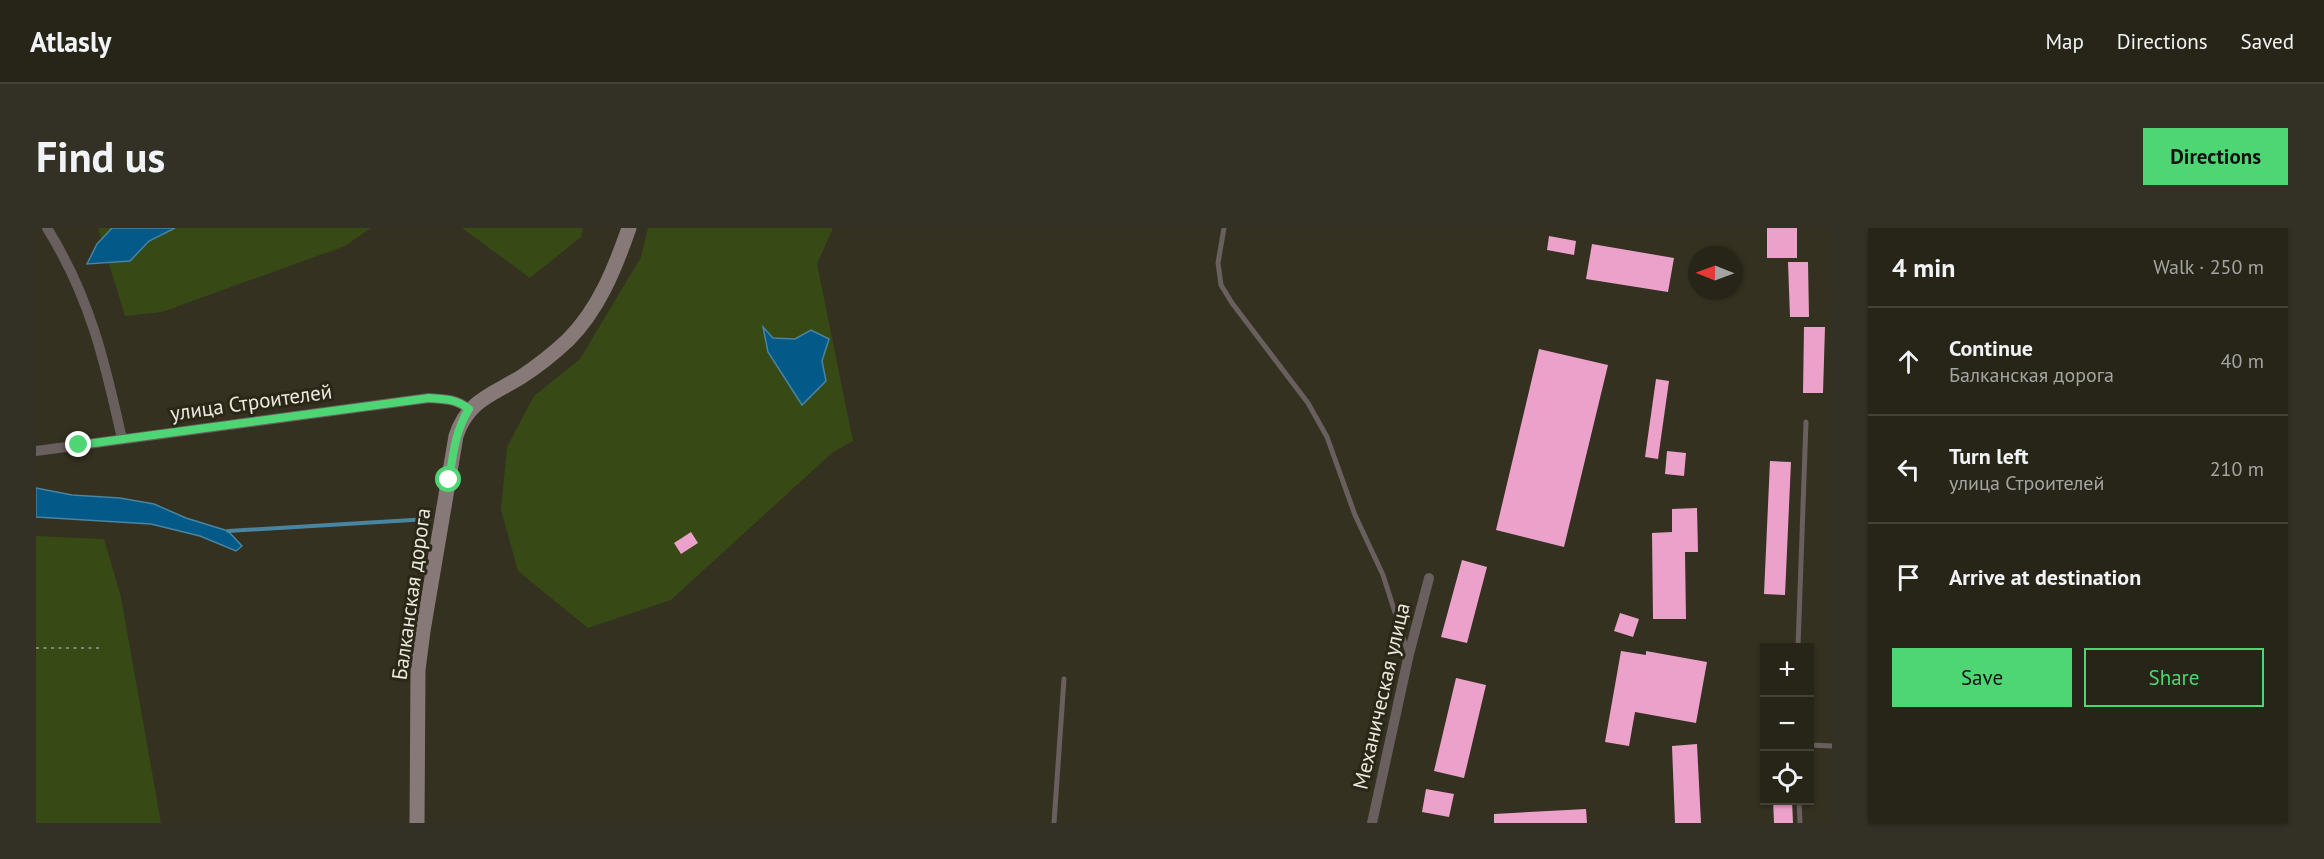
<!DOCTYPE html>
<html lang="en">
<head>
<meta charset="utf-8">
<style>
  body { margin:0; font-family:"PT Sans",sans-serif; background:#333125; color:#f1f3f6 }
  .controls { position:absolute; right:18px; bottom:18px; display:grid; overflow:hidden; border-radius:0px; box-shadow:0 2px 4px #0004 }
  .controls button { width:54px; height:54px; display:grid; place-items:center; padding:0; border:0; border-bottom:2px solid #434237; background:#272518; color:#f1f3f6; font:30px sans-serif }
  .compass { position:absolute; left:1652px; top:18px; width:54px; height:54px; border-radius:50%; background:#272518; box-shadow:0 2px 4px #0004; rotate:271deg }
  .stop { position:absolute; width:18px; height:18px; margin:-14px; border:4px solid #4ed675; border-radius:50%; background:#fff }
  .stop.end { background:#4ed675; border-color:#fff; box-shadow:0 2px 6px #0008 }
  .list { margin:0; padding:0; list-style:none }
  h2 { display:flex; justify-content:space-between; align-items:center; height:78px; margin:0; padding:0 24px; font-size:26px }
  h2 small { font-size:20px; font-weight:400; color:#a4a5a2 }
  .list li { display:grid; grid-template-columns:39px 1fr auto; gap:18px; align-items:center; box-sizing:border-box; height:108px; padding:0 24px; border-top:2px solid #434237 }
  .list b { display:block; font-size:22px; white-space:nowrap }
  .list p { margin:0; font-size:20px; white-space:nowrap; color:#a4a5a2 }
  .list em { font-size:20px; font-style:normal; color:#a4a5a2 }
  .actions { display:flex; gap:12px; padding:18px 24px }
  .actions a { flex:1; padding:14px 0; border:2px solid #4ed675; border-radius:0px; text-align:center; font-size:21px; color:#4ed675 }
  .actions .main { background:#4ed675; color:#111 }
  .icon { flex:none; width:33px; height:33px; fill:none; stroke:currentColor; stroke-width:2; stroke-linecap:round; stroke-linejoin:round }
  .map { position:relative; flex:none; width:1796px; height:595px; overflow:hidden; border-radius:0px }
  header { display:flex; align-items:center; gap:36px; box-sizing:border-box; height:84px; padding:0 30px; background:#272518; border-bottom:2px solid #434237 }
  header strong { font-size:28px }
  nav { display:flex; gap:33px; margin-inline-start:auto; font-size:21px }
  .intro { display:flex; align-items:center; justify-content:space-between; box-sizing:border-box; height:144px; padding:0 36px }
  h1 { margin:0; font-size:42px }
  .button { padding:15px 27px; border-radius:0px; background:#4ed675; color:#111; font-size:21px; font-weight:700 }
  main { display:flex; gap:36px; padding:0 36px }
  aside { flex:1; background:#272518; border-radius:0px; box-shadow:0 2px 4px #0004 }
  .map>svg:first-child { display:block }
  .green { fill:#374915 }
  .water { fill:#035987; stroke:#4984a1; stroke-width:1.5 }
  .lines { fill:none; stroke-linecap:round; stroke-linejoin:round }
  .stream { stroke:#4984a1; stroke-width:4 }
  .building { fill:#eca1cb }
  .path { stroke:#868375; stroke-width:2; stroke-dasharray:3 4.5; stroke-linecap:butt }
  .lane { stroke:#695f5f; stroke-width:5 }
  .street { stroke:#695f5f; stroke-width:10 }
  .secondary { stroke:#887979; stroke-width:15 }
  .route { stroke:#4ed675; stroke-width:8 }
  .labels { text-anchor:middle; dominant-baseline:central; stroke-width:6; stroke-linejoin:round; paint-order:stroke }
  .street-label { font-size:21px; fill:#ebe8de; stroke:#2a2717 }
</style>
</head>
<body>
<header>
<strong>Atlasly</strong>
<nav><a>Map</a><a>Directions</a><a>Saved</a></nav>
</header>
<div class="intro"><h1>Find us</h1><a class="button">Directions</a></div>
<main>
<div class="map">
<svg width="1796" height="595" viewBox="0 0 1796 595">
  <rect width="100%" height="100%" fill="#343120"/>
  <!-- green -->
  <path class="green" d="M62,0H335L309,18L126,84L89,88Z
    M426,0H547L545,9L494,50Z
    M612,0H797L781,36L817,213L797,224L635,372L552,400L482,343L465,282L471,219L498,168L544,131L605,29Z
    M0,308L68,311L85,369L125,595H0Z"/>
  <!-- water -->
  <path class="water" d="M76,0H139L113,13L94,33L51,36L61,16Z
    M727,99L737,110L759,111L775,102L793,111L786,133L790,153L766,177L732,124Z
    M0,260L36,267L84,270L118,276L150,290L192,303L206,318L200,323L164,308L115,296L0,289Z"/>
  <g class="lines">
    <!-- stream -->
    <path class="stream" d="M192,303L393,291"/>
  </g>
  <!-- building -->
  <path class="building" d="M1731,0H1761V30H1731Z
    M1513,8L1540,13L1538,27L1511,22Z
    M1556,16L1638,30L1632,64L1550,51Z
    M1752,34H1772L1773,89H1754Z
    M1768,99H1789L1787,165H1767Z
    M1503,121L1572,137L1528,319L1460,302Z
    M1620,151L1633,153L1622,231L1609,229Z
    M1631,223L1650,225L1648,248L1629,246Z
    M1734,233L1755,234L1749,367L1728,366Z
    M1661,280L1662,324H1649L1650,391H1617L1616,305L1636,304V281Z
    M655,304L662,315L645,326L638,315Z
    M1426,332L1451,339L1431,415L1405,409Z
    M1584,385L1603,391L1597,409L1578,403Z
    M1585,423L1610,427V423L1671,434L1660,495L1599,484L1593,518L1569,514Z
    M1420,450L1450,457L1428,550L1398,543Z
    M1661,516L1665,595H1639L1636,518Z
    M1390,561L1418,566L1413,589L1386,584Z
    M1737,572H1756L1757,595H1738Z
    M1550,581L1551,595H1458V586Z"/>
  <g class="lines">
    <!-- path -->
    <path class="path" d="M0,420H67"/>
    <!-- lane -->
    <path class="lane" d="M1188,0L1182,35L1185,57L1196,75L1272,175L1291,209L1319,287L1347,347L1371,422
      M1762,419L1770,194
      M1774,517L1796,518
      M1763,572L1764,595
      M1018,595L1028,451"/>
    <!-- street -->
    <path class="street" d="M11,0C54,69 69,134 86,211
      M0,223L393,170C409,171 420,171 433,181
      M1336,595L1373,426L1393,350"/>
    <!-- secondary -->
    <path class="secondary" d="M381,595L382,442L387,403L420,208C432,172 456,167 485,149C502,138 517,126 532,112C563,81 579,40 593,0"/>
  </g>
  <g class="lines">
    <!-- route -->
    <path class="route" d="M43,217L393,170C409,171 420,171 433,181C419,203 417,227 413,252"/>
  </g>
  <g class="labels">
    <!-- street labels -->
    <g class="street-label">
      <text transform="translate(215 174) rotate(-8)">улица Строителей</text>
      <text transform="translate(375 366) rotate(-82)">Балканская дорога</text>
      <text transform="translate(1345 468) rotate(-77)">Механическая улица</text>
    </g>
  </g>
</svg>
<div class="controls">
<button>+</button>
<button>−</button>
<button><svg class="icon" aria-label="locate" viewBox="0 0 24 24"><circle cx="12" cy="12" r="6"/><path d="M12 2v4M12 18v4M2 12h4M18 12h4"/></svg></button>
</div>
<svg class="compass" viewBox="-18 -18 36 36"><path d="M0-13l5 13h-10z" fill="#e53935"/><path d="M0 13l5-13h-10z" fill="#a4a5a2"/></svg>
<div class="stop" style="left:413px;top:252px"></div>
<div class="stop end" style="left:43px;top:217px"></div>
</div>
<aside>
<h2>4 min<small>Walk · 250 m</small></h2>
<ul class="list">
<li><svg class="icon" aria-label="ahead" viewBox="0 0 24 24"><path d="M12 20V5M6 11l6-6 6 6"/></svg><div><b>Continue</b><p>Балканская дорога</p></div><em>40 m</em></li>
<li><svg class="icon" aria-label="left" viewBox="0 0 24 24"><path d="M17 20v-9H6M10 6l-5 5 5 5"/></svg><div><b>Turn left</b><p>улица Строителей</p></div><em>210 m</em></li>
<li><svg class="icon" aria-label="arrive" viewBox="0 0 24 24"><path d="M6 21V4h12l-3 4 3 4H6"/></svg><div><b>Arrive at destination</b></div></li>
</ul>
<div class="actions"><a class="main">Save</a><a>Share</a></div>
</aside>
</main>
</body>
</html>
